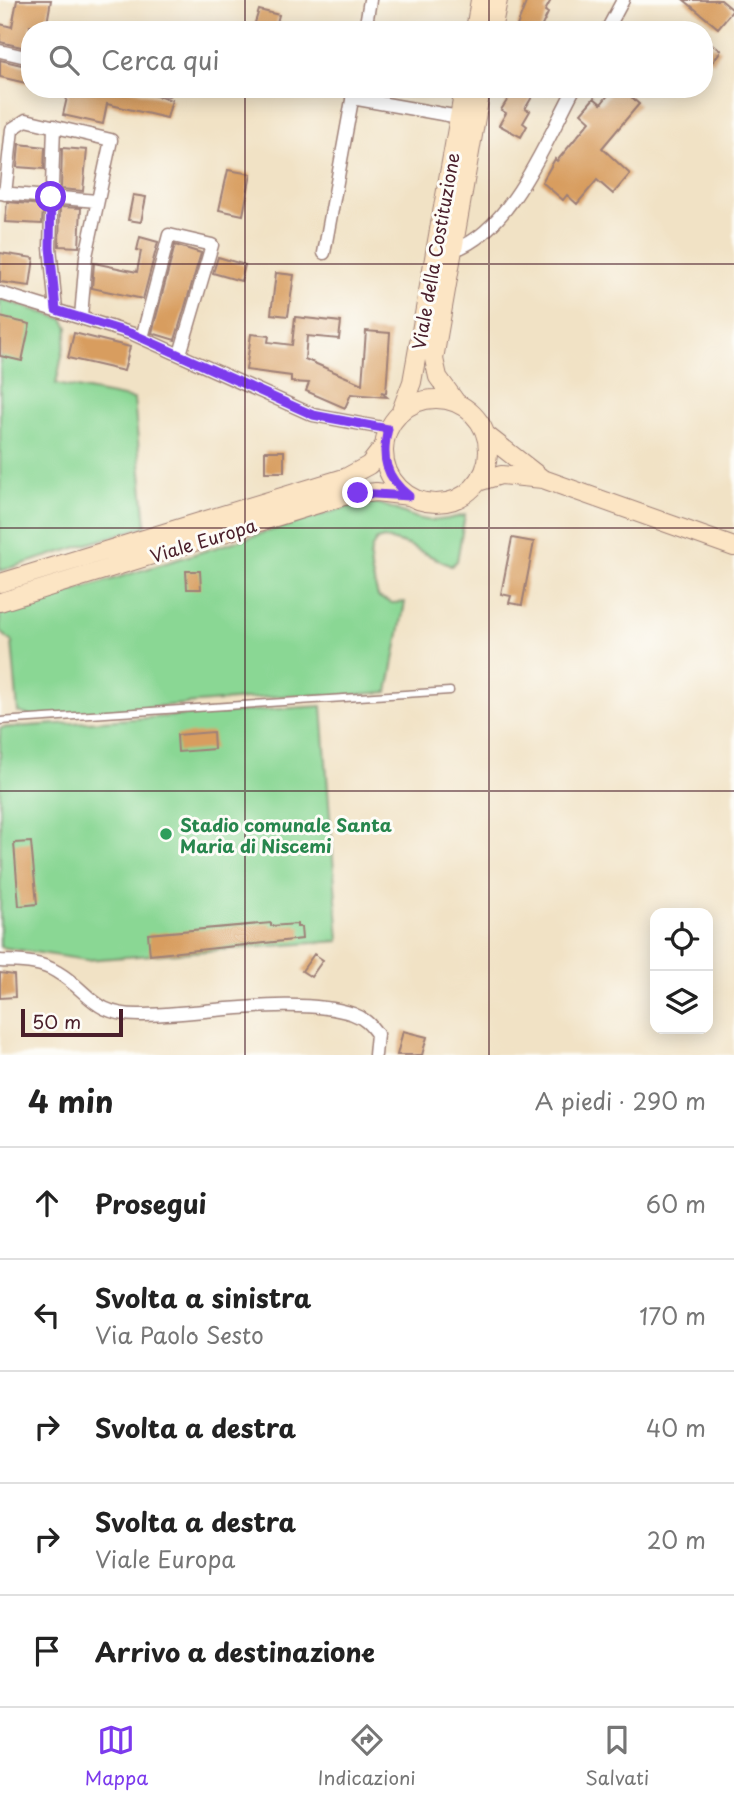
<!DOCTYPE html>
<html lang="it">
<head>
<meta charset="utf-8">
<style>
  body { margin:0; font-family:"Playpen Sans",sans-serif; background:#f2f2f2; color:#222 }
  .controls { position:absolute; right:21px; bottom:21px; display:grid; overflow:hidden; border-radius:14px; box-shadow:0 4px 18px #0003 }
  .controls button { width:63px; height:63px; display:grid; place-items:center; padding:0; border:0; border-bottom:2px solid #e0e0e0; background:#fff; color:#222; font:35px sans-serif }
  .scale { position:absolute; left:21px; bottom:18px; width:102px; box-sizing:border-box; padding-left:7px; border:4px solid #4a1f2b; border-top:0; font-size:19px; line-height:24px; white-space:nowrap; color:#4a1f2b; -webkit-text-stroke:5px #fdfcf7; paint-order:stroke }
  .stop { position:absolute; width:21px; height:21px; margin:-16px; border:5px solid #7c3aed; border-radius:50%; background:#fff }
  .stop.end { background:#7c3aed; border-color:#fff; box-shadow:0 2px 7px #0008 }
  .list { margin:0; padding:0; list-style:none }
  h2 { display:flex; justify-content:space-between; align-items:center; height:91px; margin:0; padding:0 28px; font-size:30px }
  h2 small { font-size:23px; font-weight:400; color:#767676 }
  .list li { display:grid; grid-template-columns:46px 1fr auto; gap:21px; align-items:center; box-sizing:border-box; height:112px; padding:0 28px; border-top:2px solid #e0e0e0 }
  .list b { display:block; font-size:26px; white-space:nowrap }
  .list p { margin:0; font-size:23px; white-space:nowrap; color:#767676 }
  .list em { font-size:23px; font-style:normal; color:#767676 }
  .icon { flex:none; width:38px; height:38px; fill:none; stroke:currentColor; stroke-width:2; stroke-linecap:round; stroke-linejoin:round }
  .map { position:relative; flex:none; width:734px; height:1055px; overflow:hidden }
  .search { position:absolute; background:#fff; box-shadow:0 4px 18px #0003; left:21px; right:21px; top:21px; height:77px; display:flex; align-items:center; gap:18px; box-sizing:border-box; padding:0 24px; border-radius:28px; color:#767676; font-size:26px }
  .sheet { height:651px; background:#fff }
  nav { display:flex; justify-content:space-around; align-items:center; box-sizing:border-box; height:98px; border-top:2px solid #e0e0e0; background:#fff; font-size:19px; color:#767676 }
  nav a { display:grid; justify-items:center; gap:4px }
  nav .on { color:#7c3aed }
  .map>svg:first-child { display:block }
  .green { fill:#8ad794; stroke:#6a7b60; stroke-width:2 }
  .building { fill:#d89d5e }
  .lines { fill:none; stroke-linecap:round; stroke-linejoin:round }
  .lane-casing { stroke:#9e8078; stroke-width:9 }
  .street-casing { stroke:#9e8078; stroke-width:15 }
  .secondary-casing { stroke:#9e8078; stroke-width:20 }
  .lane { stroke:#fff; stroke-width:6 }
  .street { stroke:#fff; stroke-width:12 }
  .secondary { stroke:#fce5c4; stroke-width:18 }
  .route { stroke:#7c3aed; stroke-width:9 }
  .grid { fill:none; stroke:#4a1f2b; stroke-width:2; stroke-opacity:0.55 }
  .leisure-dot { fill:#2e9e5b; stroke:#fdfcf7; stroke-width:2.5 }
  .labels { text-anchor:middle; dominant-baseline:central; stroke-width:6; stroke-linejoin:round; paint-order:stroke }
  .street-label { font-size:18px; fill:#4a1f2b; stroke:#fdfcf7 }
  .leisure-label { font-size:18px; font-weight:bold; fill:#27864d; stroke:#fdfcf7; text-anchor:start }
</style>
</head>
<body>
<div class="map">
<svg width="734" height="1055" viewBox="0 0 734 1055">
  <rect width="100%" height="100%" fill="#fdfcf7"/>
  <filter id="ink" filterUnits="userSpaceOnUse"><feTurbulence type="fractalNoise" baseFrequency=".0143" numOctaves="2"/><feDisplacementMap in="SourceGraphic" scale="14" xChannelSelector="R" yChannelSelector="G"/><feConvolveMatrix kernelMatrix="1 2 1 2 8 2 1 2 1" color-interpolation-filters="sRGB"/></filter>
  <filter id="wash" filterUnits="userSpaceOnUse"><feTurbulence type="fractalNoise" baseFrequency=".00686" numOctaves="4" result="noise"/><feDisplacementMap in="SourceGraphic" scale="28" xChannelSelector="R" yChannelSelector="G"/><feGaussianBlur stdDeviation="1.57" result="paint"/><feColorMatrix in="noise" values="0 0 0 0 0 0 0 0 0 0 0 0 0 0 0 0 0 1.4 0 .05"/><feComposite in="paint" operator="in"/></filter>
  <g filter="url(#wash)">
    <rect width="100%" height="100%" fill="#f1e2c5"/>
    <!-- green -->
    <path class="green" d="M0,299L63,319L68,327L56,384L134,399L146,526L0,571Z
      M367,501C412,509 411,530 465,515L457,561L451,566L408,545L384,538L377,540C363,555 374,579 378,597L392,603L405,602L388,692L332,696L293,695L33,717L18,712L12,642L0,631V614Z
      M322,706L339,941L86,960L0,947V728Z"/>
    <g id="blocks">
      <!-- building -->
      <path class="building" d="M17,0H51L46,29L30,26V49L0,42V24L12,27Z
        M527,0H551L545,11L548,13L540,30H523L517,26Z
        M684,0H721L733,10L718,28Z
        M259,10L279,15L275,30L254,26Z
        M712,45L721,50L713,62L704,56Z
        M0,60L30,67V84L0,77Z
        M69,89H127L172,100L167,118L107,104L103,124L63,115Z
        M508,89H532L528,95L532,97L525,109L530,111L523,123L527,126L521,137L499,125L506,113L501,110L508,99L504,97Z
        M613,89H622L639,104L602,148L630,174L613,194L597,180L577,204L567,195L563,200L542,182L555,159L557,161L590,121L581,113L594,98L601,104Z
        M19,144L45,147L44,169L17,167Z
        M62,148L87,150L83,191L61,189Z
        M228,170L251,174L243,215L219,210Z
        M133,195L146,197L141,222L128,220Z
        M7,202L43,205L42,224L5,222Z
        M60,207L81,208L79,247L59,246Z
        M140,237L158,242L143,299L92,288L94,263L137,272L141,251L137,250Z
        M175,245L201,253L175,340L152,333Z
        M0,253L34,258L30,286L0,282Z
        M218,257L245,265L241,281L213,273Z
        M276,273L294,275L288,316L271,314Z
        M0,317L30,324L22,361L0,356Z
        M295,317L341,322L339,339L307,336L305,359L362,384L366,331L390,333L386,393L381,392L387,397L351,394L345,408L306,391L309,383L291,382V376L246,370L251,334L269,336L268,342L292,345Z
        M74,333L130,347L124,371L68,358Z
        M265,451H284V472H265Z
        M512,538L534,542L522,605L509,603L511,596L501,594Z
        M186,571H200L201,589H187Z
        M213,732L214,749L178,752L177,735Z
        M31,842L37,904L19,906L14,843Z
        M271,923V926L297,924V927H301L302,939L150,955L148,934Z
        M314,954L323,960L311,977L302,971Z
        M0,973L14,975L15,997L0,998Z
        M403,1031L427,1037L422,1055H397Z"/>
    </g>
  </g>
  <g filter="url(#ink)">
    <use href="#blocks" fill-opacity="0" stroke="#9e8078" stroke-width="2"/>
    <g class="lines">
      <defs>
        <path id="lane" d="M0,721L450,691"/>
        <path id="street" d="M365,30L370,0
          M607,30L623,0
          M0,51L30,58
          M161,89L166,90
          M352,98L459,117
          M54,126L50,247L56,310
          M0,193L97,201
          M5,194L12,129L26,120L111,140L86,256L81,317
          M454,250C511,231 547,139 574,89
          M324,253L354,89
          M0,293L133,334L313,415L388,429
          M142,338L169,235L212,245L180,354
          M0,961C19,962 40,961 57,972C91,992 92,1015 139,1015C201,1015 296,995 353,1014C364,1018 370,1024 377,1034L375,1055"/>
        <path id="secondary" d="M475,30L480,0
          M492,30L498,0
          M384 451a52 52 0 1 1 104 0a52 52 0 1 1-104 0Z
          M456,402L438,377L434,359L481,89
          M401,411L412,382L464,89
          M485,434L540,477
          M478,482L501,475L543,479L734,547
          M0,583L347,477L369,465L383,447
          M0,602L344,496L376,492L409,496"/>
      </defs>
      <!-- lane casing -->
      <use href="#lane" class="lane-casing"/>
      <!-- street casing -->
      <use href="#street" class="street-casing"/>
      <!-- secondary casing -->
      <use href="#secondary" class="secondary-casing"/>
      <!-- lane -->
      <use href="#lane" class="lane"/>
      <!-- street -->
      <use href="#street" class="street"/>
      <!-- secondary -->
      <use href="#secondary" class="secondary"/>
    </g>
  </g>
  <g class="lines" filter="url(#ink)">
    <!-- route -->
    <path class="route" d="M51,197L50,247L56,310L133,334L313,415L388,429C381,457 385,477 409,496L358,493"/>
  </g>
  <!-- grid -->
  <path class="grid" d="M245,0V30M489,0V30M245,89V1055M489,89V1055M0,264H734M0,528H734M0,791H734"/>
  <!-- markers -->
  <circle class="leisure-dot" cx="166" cy="834" r="7"/>
  <g class="labels">
    <!-- street labels -->
    <g class="street-label">
      <text transform="translate(435 251) rotate(-80)">Viale della Costituzione</text>
      <text transform="translate(203 540) rotate(-17)">Viale Europa</text>
    </g>
    <!-- leisure labels -->
    <g class="leisure-label">
      <text x="180" y="824">Stadio comunale Santa<tspan x="180" dy="21">Maria di Niscemi</tspan></text>
    </g>
  </g>
</svg>
<div class="controls">
<button><svg class="icon" aria-label="locate" viewBox="0 0 24 24"><circle cx="12" cy="12" r="6"/><path d="M12 2v4M12 18v4M2 12h4M18 12h4"/></svg></button>
<button><svg class="icon" aria-label="layers" viewBox="0 0 24 24"><path d="M12 4l9 5-9 5-9-5zM3 14l9 5 9-5"/></svg></button>
</div>
<div class="scale">50 m</div>
<div class="stop" style="left:51px;top:197px"></div>
<div class="stop end" style="left:358px;top:493px"></div>
<div class="search"><svg class="icon" aria-label="search" viewBox="0 0 24 24"><circle cx="10" cy="10" r="6"/><path d="M15 15l6 6"/></svg>Cerca qui</div>
</div>
<section class="sheet">
<h2>4 min<small>A piedi · 290 m</small></h2>
<ul class="list">
<li><svg class="icon" aria-label="ahead" viewBox="0 0 24 24"><path d="M12 20V5M6 11l6-6 6 6"/></svg><div><b>Prosegui</b></div><em>60 m</em></li>
<li><svg class="icon" aria-label="left" viewBox="0 0 24 24"><path d="M17 20v-9H6M10 6l-5 5 5 5"/></svg><div><b>Svolta a sinistra</b><p>Via Paolo Sesto</p></div><em>170 m</em></li>
<li><svg class="icon" aria-label="right" viewBox="0 0 24 24"><path d="M7 20v-9h11M14 6l5 5-5 5"/></svg><div><b>Svolta a destra</b></div><em>40 m</em></li>
<li><svg class="icon" aria-label="right" viewBox="0 0 24 24"><path d="M7 20v-9h11M14 6l5 5-5 5"/></svg><div><b>Svolta a destra</b><p>Viale Europa</p></div><em>20 m</em></li>
<li><svg class="icon" aria-label="arrive" viewBox="0 0 24 24"><path d="M6 21V4h12l-3 4 3 4H6"/></svg><div><b>Arrivo a destinazione</b></div></li>
</ul>
</section>
<nav>
<a class="on"><svg class="icon" aria-label="map" viewBox="0 0 24 24"><path d="M3 6l6-2 6 2 6-2v14l-6 2-6-2-6 2zM9 4v14M15 6v14"/></svg>Mappa</a>
<a><svg class="icon" aria-label="directions" viewBox="0 0 24 24"><path d="M12 3l9 9-9 9-9-9zM9 14v-3h6M13 9l2 2-2 2"/></svg>Indicazioni</a>
<a><svg class="icon" aria-label="saved" viewBox="0 0 24 24"><path d="M7 4h10v16l-5-4-5 4z"/></svg>Salvati</a>
</nav>
</body>
</html>
